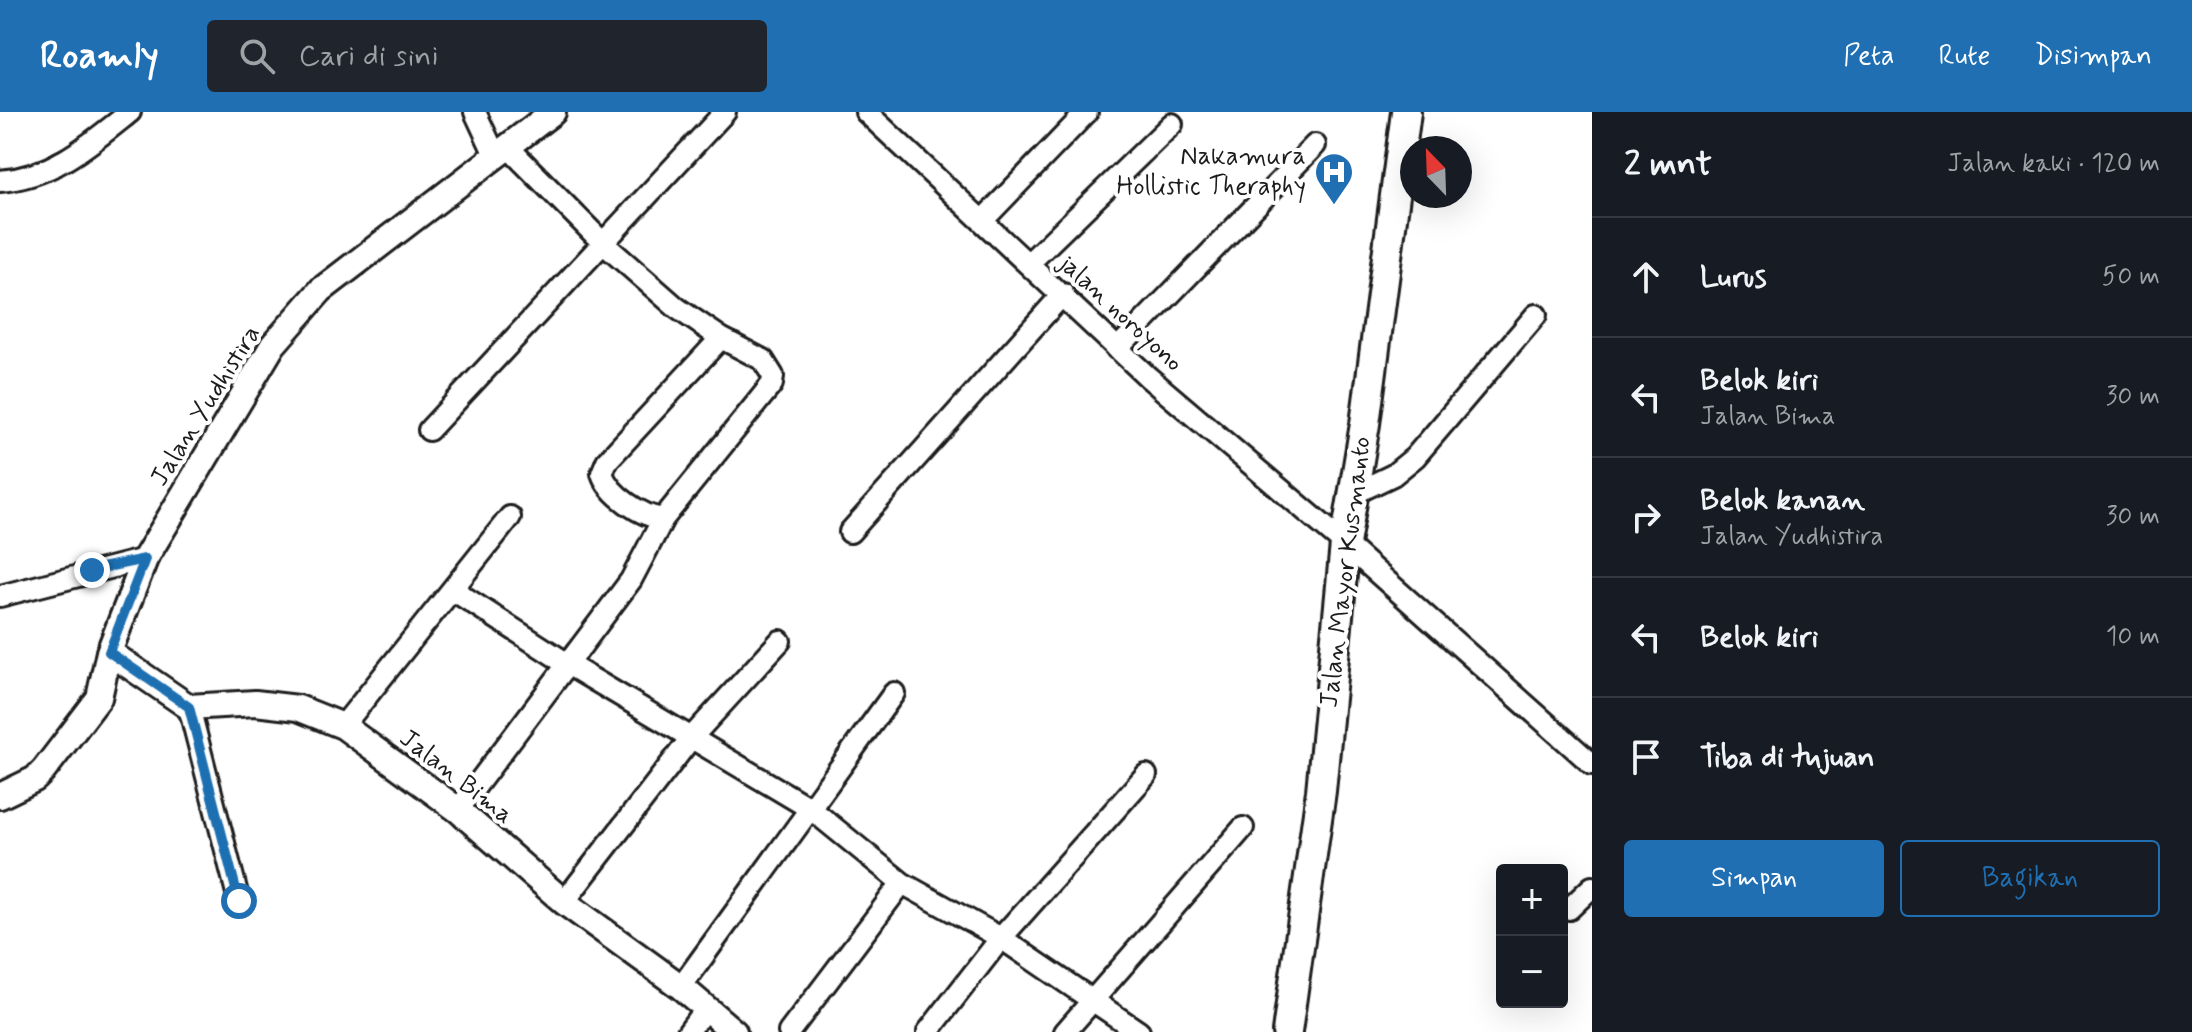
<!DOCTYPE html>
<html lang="id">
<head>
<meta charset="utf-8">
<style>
  body { margin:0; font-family:Mynerve,sans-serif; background:#20242c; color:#f1f3f6 }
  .controls { position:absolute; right:24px; bottom:24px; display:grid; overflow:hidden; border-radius:8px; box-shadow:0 8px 32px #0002 }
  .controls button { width:72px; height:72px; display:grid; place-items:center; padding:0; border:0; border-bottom:2px solid #363941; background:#171b24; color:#f1f3f6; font:40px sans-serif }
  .compass { position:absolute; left:1400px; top:24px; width:72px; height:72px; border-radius:50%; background:#171b24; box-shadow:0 8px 32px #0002; rotate:337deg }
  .stop { position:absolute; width:24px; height:24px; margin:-18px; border:6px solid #1f6fb2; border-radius:50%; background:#fff }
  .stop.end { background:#1f6fb2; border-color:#fff; box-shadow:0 2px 8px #0008 }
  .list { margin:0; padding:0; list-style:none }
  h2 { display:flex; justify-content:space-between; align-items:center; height:104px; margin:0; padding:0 32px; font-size:34px }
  h2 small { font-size:26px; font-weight:400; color:#9ea1a6 }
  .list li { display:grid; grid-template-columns:52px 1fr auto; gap:24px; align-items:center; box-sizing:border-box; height:120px; padding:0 32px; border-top:2px solid #363941 }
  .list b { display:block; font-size:30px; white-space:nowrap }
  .list p { margin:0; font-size:26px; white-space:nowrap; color:#9ea1a6 }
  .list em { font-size:26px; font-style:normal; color:#9ea1a6 }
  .actions { display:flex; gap:16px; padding:24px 32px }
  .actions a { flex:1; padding:18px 0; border:2px solid #1f6fb2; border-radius:8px; text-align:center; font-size:28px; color:#1f6fb2 }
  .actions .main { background:#1f6fb2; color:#fff }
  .icon { flex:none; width:44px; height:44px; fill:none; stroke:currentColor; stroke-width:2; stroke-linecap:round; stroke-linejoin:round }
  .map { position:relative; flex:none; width:1592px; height:920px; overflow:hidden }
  header { display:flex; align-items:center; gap:48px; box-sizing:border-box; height:112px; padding:0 40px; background:#1f6fb2; color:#fff }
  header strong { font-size:38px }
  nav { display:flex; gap:44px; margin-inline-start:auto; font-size:28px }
  .search { width:560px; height:72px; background:#20242c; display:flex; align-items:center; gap:20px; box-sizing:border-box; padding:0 28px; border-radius:8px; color:#9ea1a6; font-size:30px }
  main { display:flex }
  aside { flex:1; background:#171b24 }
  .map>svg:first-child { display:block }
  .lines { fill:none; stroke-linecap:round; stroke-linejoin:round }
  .minor-casing { stroke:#1c1c1c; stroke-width:26 }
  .tertiary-casing { stroke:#1c1c1c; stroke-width:30 }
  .secondary-casing { stroke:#1c1c1c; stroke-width:34 }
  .minor { stroke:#fff; stroke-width:20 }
  .tertiary { stroke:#fff; stroke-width:24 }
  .secondary { stroke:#fff; stroke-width:28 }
  .route { stroke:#1f6fb2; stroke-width:10 }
  .labels { text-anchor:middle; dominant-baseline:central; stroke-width:8; stroke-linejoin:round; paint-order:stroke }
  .poi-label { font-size:26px; fill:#1c1c1c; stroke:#fff; text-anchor:end }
  .street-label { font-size:26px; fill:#1c1c1c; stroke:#fff }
</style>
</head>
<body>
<header>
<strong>Roamly</strong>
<div class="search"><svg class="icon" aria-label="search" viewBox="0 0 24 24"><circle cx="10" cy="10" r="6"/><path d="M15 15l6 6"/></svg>Cari di sini</div>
<nav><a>Peta</a><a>Rute</a><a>Disimpan</a></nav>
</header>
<main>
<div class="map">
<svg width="1592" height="920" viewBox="0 0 1592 920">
  <rect width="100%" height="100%" fill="#fff"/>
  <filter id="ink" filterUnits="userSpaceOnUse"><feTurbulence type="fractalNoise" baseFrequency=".0125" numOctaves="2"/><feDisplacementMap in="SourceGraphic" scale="16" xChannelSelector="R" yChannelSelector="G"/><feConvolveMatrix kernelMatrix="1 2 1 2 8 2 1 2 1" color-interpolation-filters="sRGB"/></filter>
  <g filter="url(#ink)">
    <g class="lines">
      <defs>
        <path id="minor" d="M475,0L496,45
          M866,0L1148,265L1345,432L1592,652
          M508,35L604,132L677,196L721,226L607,349L602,361C609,383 641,404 663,407
          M0,69C53,65 90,32 130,0
          M983,108L1087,0
          M1028,152L1172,12
          M1117,237L1315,33
          M429,318L725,0
          M1353,382L1393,363L1415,345L1536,203
          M850,420L1063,182
          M453,478L569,553L811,697L902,771L1001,826L1139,920
          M0,484L145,447
          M189,595L239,789
          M343,614L510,405
          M458,698L631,468L663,407L772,272L773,264L763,248L721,226
          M564,790L691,626L780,529
          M1569,797L1592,775
          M681,875L894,581
          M688,920L705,897
          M789,920L902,771
          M928,920L1001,826L1146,663
          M1065,920L1243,716"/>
        <path id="tertiary" d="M109,540L189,595L255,591L298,596L343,614L458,698L564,790L681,875L734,920
          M0,684L35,667L44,658L99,586L109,540L145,447L273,233L321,178L553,0"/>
        <path id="secondary" d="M1287,920L1321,679L1345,432L1365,312L1406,0"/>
      </defs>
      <!-- minor casing -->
      <use href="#minor" class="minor-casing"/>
      <!-- tertiary casing -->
      <use href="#tertiary" class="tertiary-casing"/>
      <!-- secondary casing -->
      <use href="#secondary" class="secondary-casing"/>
      <!-- minor -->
      <use href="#minor" class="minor"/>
      <!-- tertiary -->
      <use href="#tertiary" class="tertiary"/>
      <!-- secondary -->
      <use href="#secondary" class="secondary"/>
    </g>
  </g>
  <g class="lines" filter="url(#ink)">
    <!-- route -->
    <path class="route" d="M92,458L145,447L109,540L189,595L239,789"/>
  </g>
  <!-- icons -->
  <defs>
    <symbol id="hospital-pin" viewBox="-11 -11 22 30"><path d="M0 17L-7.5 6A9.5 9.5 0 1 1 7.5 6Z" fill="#1f6fb2" stroke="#fff"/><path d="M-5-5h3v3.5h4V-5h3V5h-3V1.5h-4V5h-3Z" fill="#fff"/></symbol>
  </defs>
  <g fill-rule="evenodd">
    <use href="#hospital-pin" x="1312" y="38" width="44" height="60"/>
  </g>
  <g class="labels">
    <!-- poi labels -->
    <g class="poi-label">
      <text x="1306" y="45">Nakamura<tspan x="1306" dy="30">Hollistic Theraphy</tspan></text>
    </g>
    <!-- street labels -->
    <g class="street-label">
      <text transform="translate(1120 201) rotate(43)">jalan noroyono</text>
      <text transform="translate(206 294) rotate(-58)">Jalan Yudhistira</text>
      <text transform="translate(1346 460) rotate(-83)">Jalan Mayor Kusmanto</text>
      <text transform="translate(456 665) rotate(38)">Jalan Bima</text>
    </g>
  </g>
</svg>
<div class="controls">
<button>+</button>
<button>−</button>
</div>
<svg class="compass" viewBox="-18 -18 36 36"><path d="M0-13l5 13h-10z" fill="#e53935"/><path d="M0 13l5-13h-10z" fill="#9ea1a6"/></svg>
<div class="stop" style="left:239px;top:789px"></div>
<div class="stop end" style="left:92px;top:458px"></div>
</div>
<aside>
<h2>2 mnt<small>Jalan kaki · 120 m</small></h2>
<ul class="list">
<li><svg class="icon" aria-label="ahead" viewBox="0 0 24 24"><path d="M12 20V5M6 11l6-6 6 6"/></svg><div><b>Lurus</b></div><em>50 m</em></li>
<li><svg class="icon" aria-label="left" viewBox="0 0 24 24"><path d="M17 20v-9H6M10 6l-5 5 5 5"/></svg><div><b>Belok kiri</b><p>Jalan Bima</p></div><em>30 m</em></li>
<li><svg class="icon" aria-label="right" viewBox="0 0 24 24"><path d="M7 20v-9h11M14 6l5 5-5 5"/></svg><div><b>Belok kanan</b><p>Jalan Yudhistira</p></div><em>30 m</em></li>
<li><svg class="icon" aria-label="left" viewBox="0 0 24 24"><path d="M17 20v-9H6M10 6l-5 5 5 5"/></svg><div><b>Belok kiri</b></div><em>10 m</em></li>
<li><svg class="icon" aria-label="arrive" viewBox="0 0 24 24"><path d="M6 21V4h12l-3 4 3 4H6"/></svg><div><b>Tiba di tujuan</b></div></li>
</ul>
<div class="actions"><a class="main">Simpan</a><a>Bagikan</a></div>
</aside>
</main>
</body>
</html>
